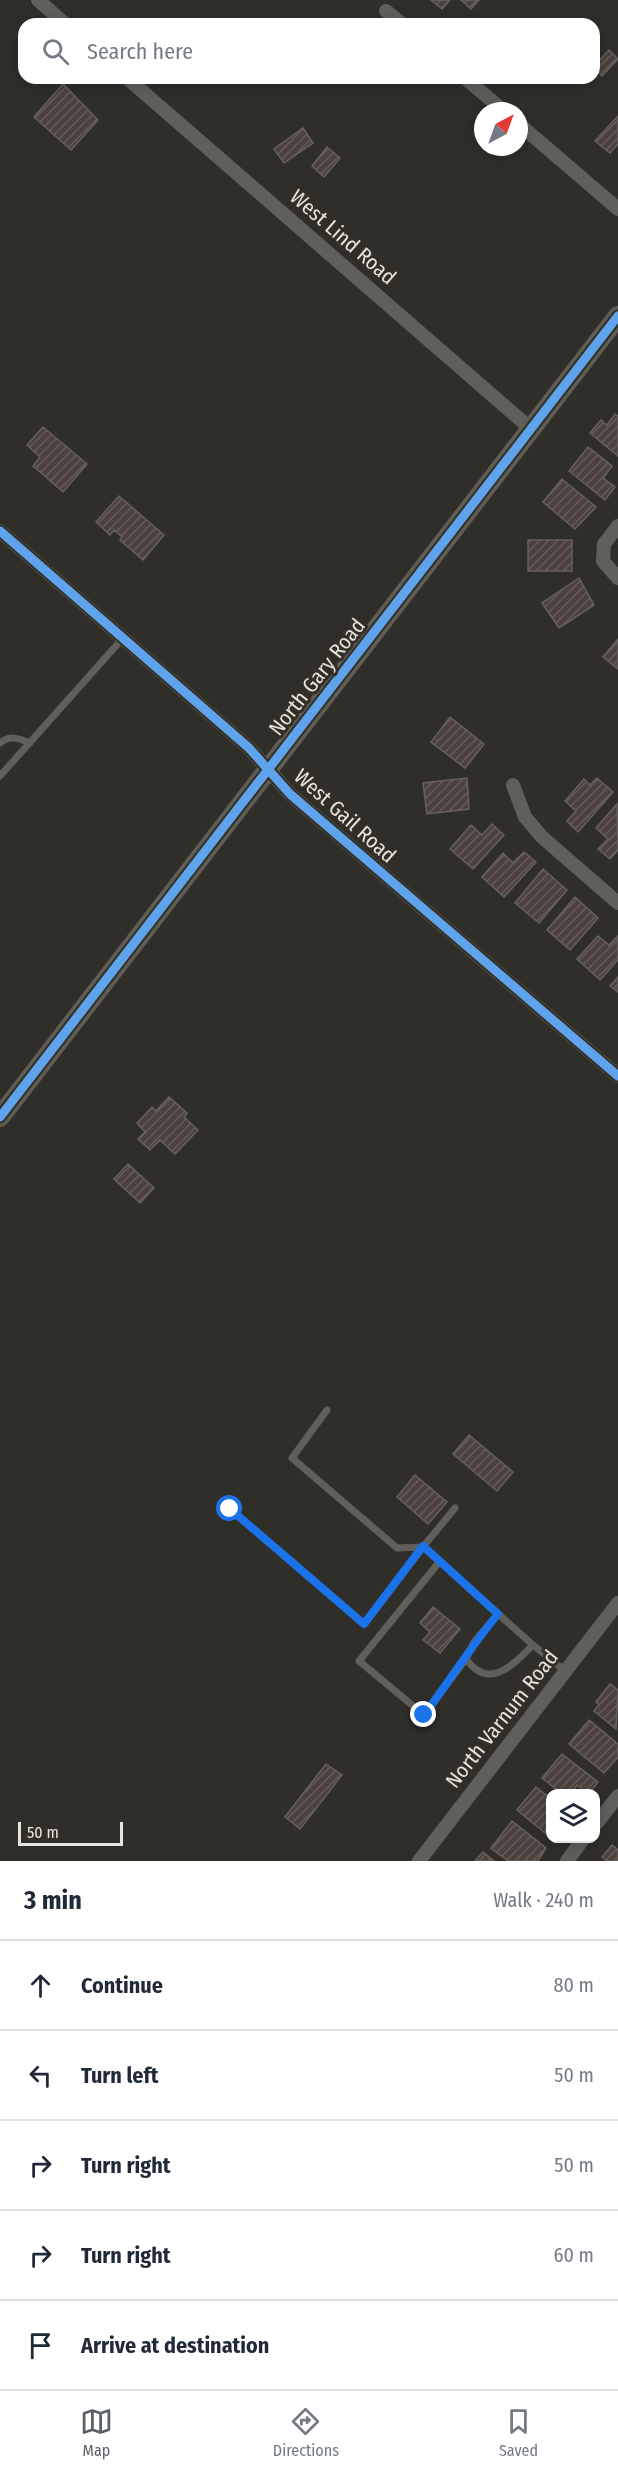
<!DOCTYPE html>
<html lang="en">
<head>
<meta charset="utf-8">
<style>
  body { margin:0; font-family:"Fira Sans Condensed",sans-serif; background:#f6f6f7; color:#1f2937 }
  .controls { position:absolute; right:18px; bottom:18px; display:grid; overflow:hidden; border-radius:12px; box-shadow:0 3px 15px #0003 }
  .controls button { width:54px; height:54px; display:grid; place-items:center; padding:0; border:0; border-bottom:2px solid #e0e1e3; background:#fff; color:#1f2937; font:30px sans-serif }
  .compass { position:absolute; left:474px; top:102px; width:54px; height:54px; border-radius:50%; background:#fff; box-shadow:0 3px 15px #0003; rotate:41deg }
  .scale { position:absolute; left:18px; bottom:15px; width:105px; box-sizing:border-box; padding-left:6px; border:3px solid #e5e4dd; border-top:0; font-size:16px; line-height:21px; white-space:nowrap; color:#e5e4dd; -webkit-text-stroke:4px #323026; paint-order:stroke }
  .stop { position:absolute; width:18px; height:18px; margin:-14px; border:4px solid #1a73e8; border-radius:50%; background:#fff }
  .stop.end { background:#1a73e8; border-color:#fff; box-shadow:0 2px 6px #0008 }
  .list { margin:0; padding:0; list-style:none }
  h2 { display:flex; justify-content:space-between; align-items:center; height:78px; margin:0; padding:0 24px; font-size:26px }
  h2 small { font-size:20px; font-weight:400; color:#747a83 }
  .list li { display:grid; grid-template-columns:39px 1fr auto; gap:18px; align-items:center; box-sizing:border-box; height:90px; padding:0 24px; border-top:2px solid #e0e1e3 }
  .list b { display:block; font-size:22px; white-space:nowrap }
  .list em { font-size:20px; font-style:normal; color:#747a83 }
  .icon { flex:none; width:33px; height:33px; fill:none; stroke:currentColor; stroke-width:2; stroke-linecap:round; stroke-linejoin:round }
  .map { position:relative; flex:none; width:618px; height:1861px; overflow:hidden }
  .search { position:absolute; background:#fff; box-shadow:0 3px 15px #0003; left:18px; right:18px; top:18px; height:66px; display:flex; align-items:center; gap:15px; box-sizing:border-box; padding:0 21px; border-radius:18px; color:#747a83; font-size:22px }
  .sheet { height:528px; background:#fff }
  nav { display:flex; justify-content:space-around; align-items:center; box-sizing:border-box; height:84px; border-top:2px solid #e0e1e3; background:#fff; font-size:16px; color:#747a83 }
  nav a { display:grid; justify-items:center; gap:3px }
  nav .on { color:#5b6065 }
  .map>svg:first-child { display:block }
  .building { fill:url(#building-hatch); stroke:#65625f; stroke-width:1.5 }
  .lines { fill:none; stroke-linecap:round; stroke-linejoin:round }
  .lane { stroke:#615f5b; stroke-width:7 }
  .street { stroke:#615f5b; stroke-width:14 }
  .secondary { stroke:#605d55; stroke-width:20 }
  .cycleway-casing { stroke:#323026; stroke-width:13 }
  .cycleway { stroke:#60a3ed; stroke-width:9 }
  .route { stroke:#1a73e8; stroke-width:8 }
  .labels { text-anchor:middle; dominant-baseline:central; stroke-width:6; stroke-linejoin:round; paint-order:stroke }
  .street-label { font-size:21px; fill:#e5e4dd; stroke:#323026 }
</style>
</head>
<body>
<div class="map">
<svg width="618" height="1861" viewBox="0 0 618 1861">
  <defs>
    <pattern id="building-hatch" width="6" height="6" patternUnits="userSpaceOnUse" patternTransform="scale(1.5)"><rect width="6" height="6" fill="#4c413d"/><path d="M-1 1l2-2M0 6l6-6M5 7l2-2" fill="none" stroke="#665c59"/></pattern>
  </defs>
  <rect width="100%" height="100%" fill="#2f2e29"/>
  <!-- building -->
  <path class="building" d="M431,0H450L442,9Z
    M461,0H479L471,9Z
    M609,50L618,59L602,76L594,66Z
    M63,84L98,120L71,150L34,117Z
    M618,116V144L610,153L595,141Z
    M303,128L313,143L284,163L274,149Z
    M327,147L340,158L324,177L312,166Z
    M615,414L618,416V456L590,433L601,420L607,425Z
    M43,427L87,464L63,492L33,466L40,457L27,445Z
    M588,447L612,466L603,478L615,487L605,500L569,471Z
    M562,479L596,507L575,529L543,502Z
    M119,496L164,535L143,560L120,540L122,537L114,530L110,535L96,522Z
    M528,540H572V571H528Z
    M579,578L594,605L559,628L542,603Z
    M618,639V669L603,657Z
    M450,717L484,744L465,768L431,742Z
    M467,778L469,809L427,814L423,783Z
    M597,778L613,792L578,832L567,821L576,811L565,801L584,779L590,785Z
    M617,804L618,850L610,859L598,849L608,839L596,828Z
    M492,824L504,835L473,869L450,849L471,825L482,835Z
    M524,852L536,862L504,897L482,877L503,853L513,863Z
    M543,869L567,890L539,923L515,903Z
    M575,897L598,918L570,950L547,930Z
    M598,936L609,945L618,936V960L600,980L577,959Z
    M618,977V992L610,986Z
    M169,1097L187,1113L184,1117L198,1130L175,1154L160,1140L150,1150L138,1139L145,1132L137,1123L152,1107L156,1111Z
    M128,1164L154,1188L140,1203L114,1179Z
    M469,1435L513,1472L497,1491L453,1454Z
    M415,1475L447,1502L428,1524L397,1497Z
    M433,1607L460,1629L440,1653L423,1640L430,1632L420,1623Z
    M610,1684L618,1690L616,1729L594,1711L599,1705L596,1702Z
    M589,1720L618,1744V1757L604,1773L569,1744Z
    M562,1754L598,1782L589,1794L577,1785L571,1794H562L542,1778Z
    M326,1764L342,1775L300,1829L285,1817Z
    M536,1787L550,1798V1837L517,1810Z
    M512,1821L546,1848L538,1861H508L491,1848Z
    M612,1845L618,1850V1861H607L602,1857Z
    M483,1852L494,1861H475Z"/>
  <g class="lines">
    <!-- lane -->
    <path class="lane" d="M0,743C10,735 18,738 30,743
      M0,776L123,638
      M327,1410L292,1458L397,1548L423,1547
      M455,1508L423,1547L533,1645L565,1671
      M230,1509L364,1624L423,1547
      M440,1561L359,1661L424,1715L466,1659
      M498,1614L474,1642L466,1659C489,1691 513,1665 533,1645"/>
    <!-- street -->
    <path class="street" d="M38,0L65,24
      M386,11L402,24
      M127,78L531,429
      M465,78L504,111
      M519,124L618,209
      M618,526L604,544L603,561L618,578
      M0,531L249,748L290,794L618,1076
      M513,785L525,817L542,837L618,903
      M596,1824L618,1796
      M419,1861L618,1603
      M567,1861L584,1838"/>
    <!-- secondary -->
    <path class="secondary" d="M0,1117L618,316"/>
    <defs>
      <path id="cycleway" d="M0,531L249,748L290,794L618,1076
        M0,1117L618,316"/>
    </defs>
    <!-- cycleway casing -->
    <use href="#cycleway" class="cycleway-casing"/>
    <!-- cycleway -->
    <use href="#cycleway" class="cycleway"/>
  </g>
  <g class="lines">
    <!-- route -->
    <path class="route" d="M230,1509L364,1624L423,1546L498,1614C471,1646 449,1682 424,1715"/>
  </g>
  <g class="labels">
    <!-- street labels -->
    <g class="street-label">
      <text transform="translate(343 237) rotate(41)">West Lind Road</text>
      <text transform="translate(317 677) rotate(-52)">North Gary Road</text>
      <text transform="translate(345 816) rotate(42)">West Gail Road</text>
      <text transform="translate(502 1719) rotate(-52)">North Varnum Road</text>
    </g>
  </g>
</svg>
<div class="controls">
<button><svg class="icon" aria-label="layers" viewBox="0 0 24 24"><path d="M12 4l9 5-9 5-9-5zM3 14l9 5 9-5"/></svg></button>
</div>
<svg class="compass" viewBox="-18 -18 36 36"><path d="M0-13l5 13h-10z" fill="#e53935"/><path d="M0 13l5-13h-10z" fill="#747a83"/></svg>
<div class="scale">50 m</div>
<div class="stop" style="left:230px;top:1509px"></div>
<div class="stop end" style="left:424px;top:1715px"></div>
<div class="search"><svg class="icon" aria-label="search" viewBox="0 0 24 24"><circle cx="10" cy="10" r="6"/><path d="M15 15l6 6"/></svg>Search here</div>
</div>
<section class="sheet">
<h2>3 min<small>Walk · 240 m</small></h2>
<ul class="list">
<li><svg class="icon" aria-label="ahead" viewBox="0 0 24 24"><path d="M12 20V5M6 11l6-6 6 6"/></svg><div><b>Continue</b></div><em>80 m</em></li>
<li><svg class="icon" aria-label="left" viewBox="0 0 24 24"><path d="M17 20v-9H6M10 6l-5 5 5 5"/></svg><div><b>Turn left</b></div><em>50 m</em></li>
<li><svg class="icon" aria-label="right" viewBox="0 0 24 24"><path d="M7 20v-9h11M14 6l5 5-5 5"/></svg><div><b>Turn right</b></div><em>50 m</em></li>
<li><svg class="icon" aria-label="right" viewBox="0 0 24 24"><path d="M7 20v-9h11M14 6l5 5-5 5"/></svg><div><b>Turn right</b></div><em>60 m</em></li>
<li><svg class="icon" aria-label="arrive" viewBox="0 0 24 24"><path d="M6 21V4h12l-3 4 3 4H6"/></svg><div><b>Arrive at destination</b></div></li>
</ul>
</section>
<nav>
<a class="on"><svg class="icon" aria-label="map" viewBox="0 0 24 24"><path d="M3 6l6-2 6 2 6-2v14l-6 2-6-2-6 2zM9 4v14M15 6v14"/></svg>Map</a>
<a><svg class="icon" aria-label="directions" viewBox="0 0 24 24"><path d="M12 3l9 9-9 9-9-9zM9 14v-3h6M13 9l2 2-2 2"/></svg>Directions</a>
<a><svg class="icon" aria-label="saved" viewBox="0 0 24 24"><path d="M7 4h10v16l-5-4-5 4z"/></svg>Saved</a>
</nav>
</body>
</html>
